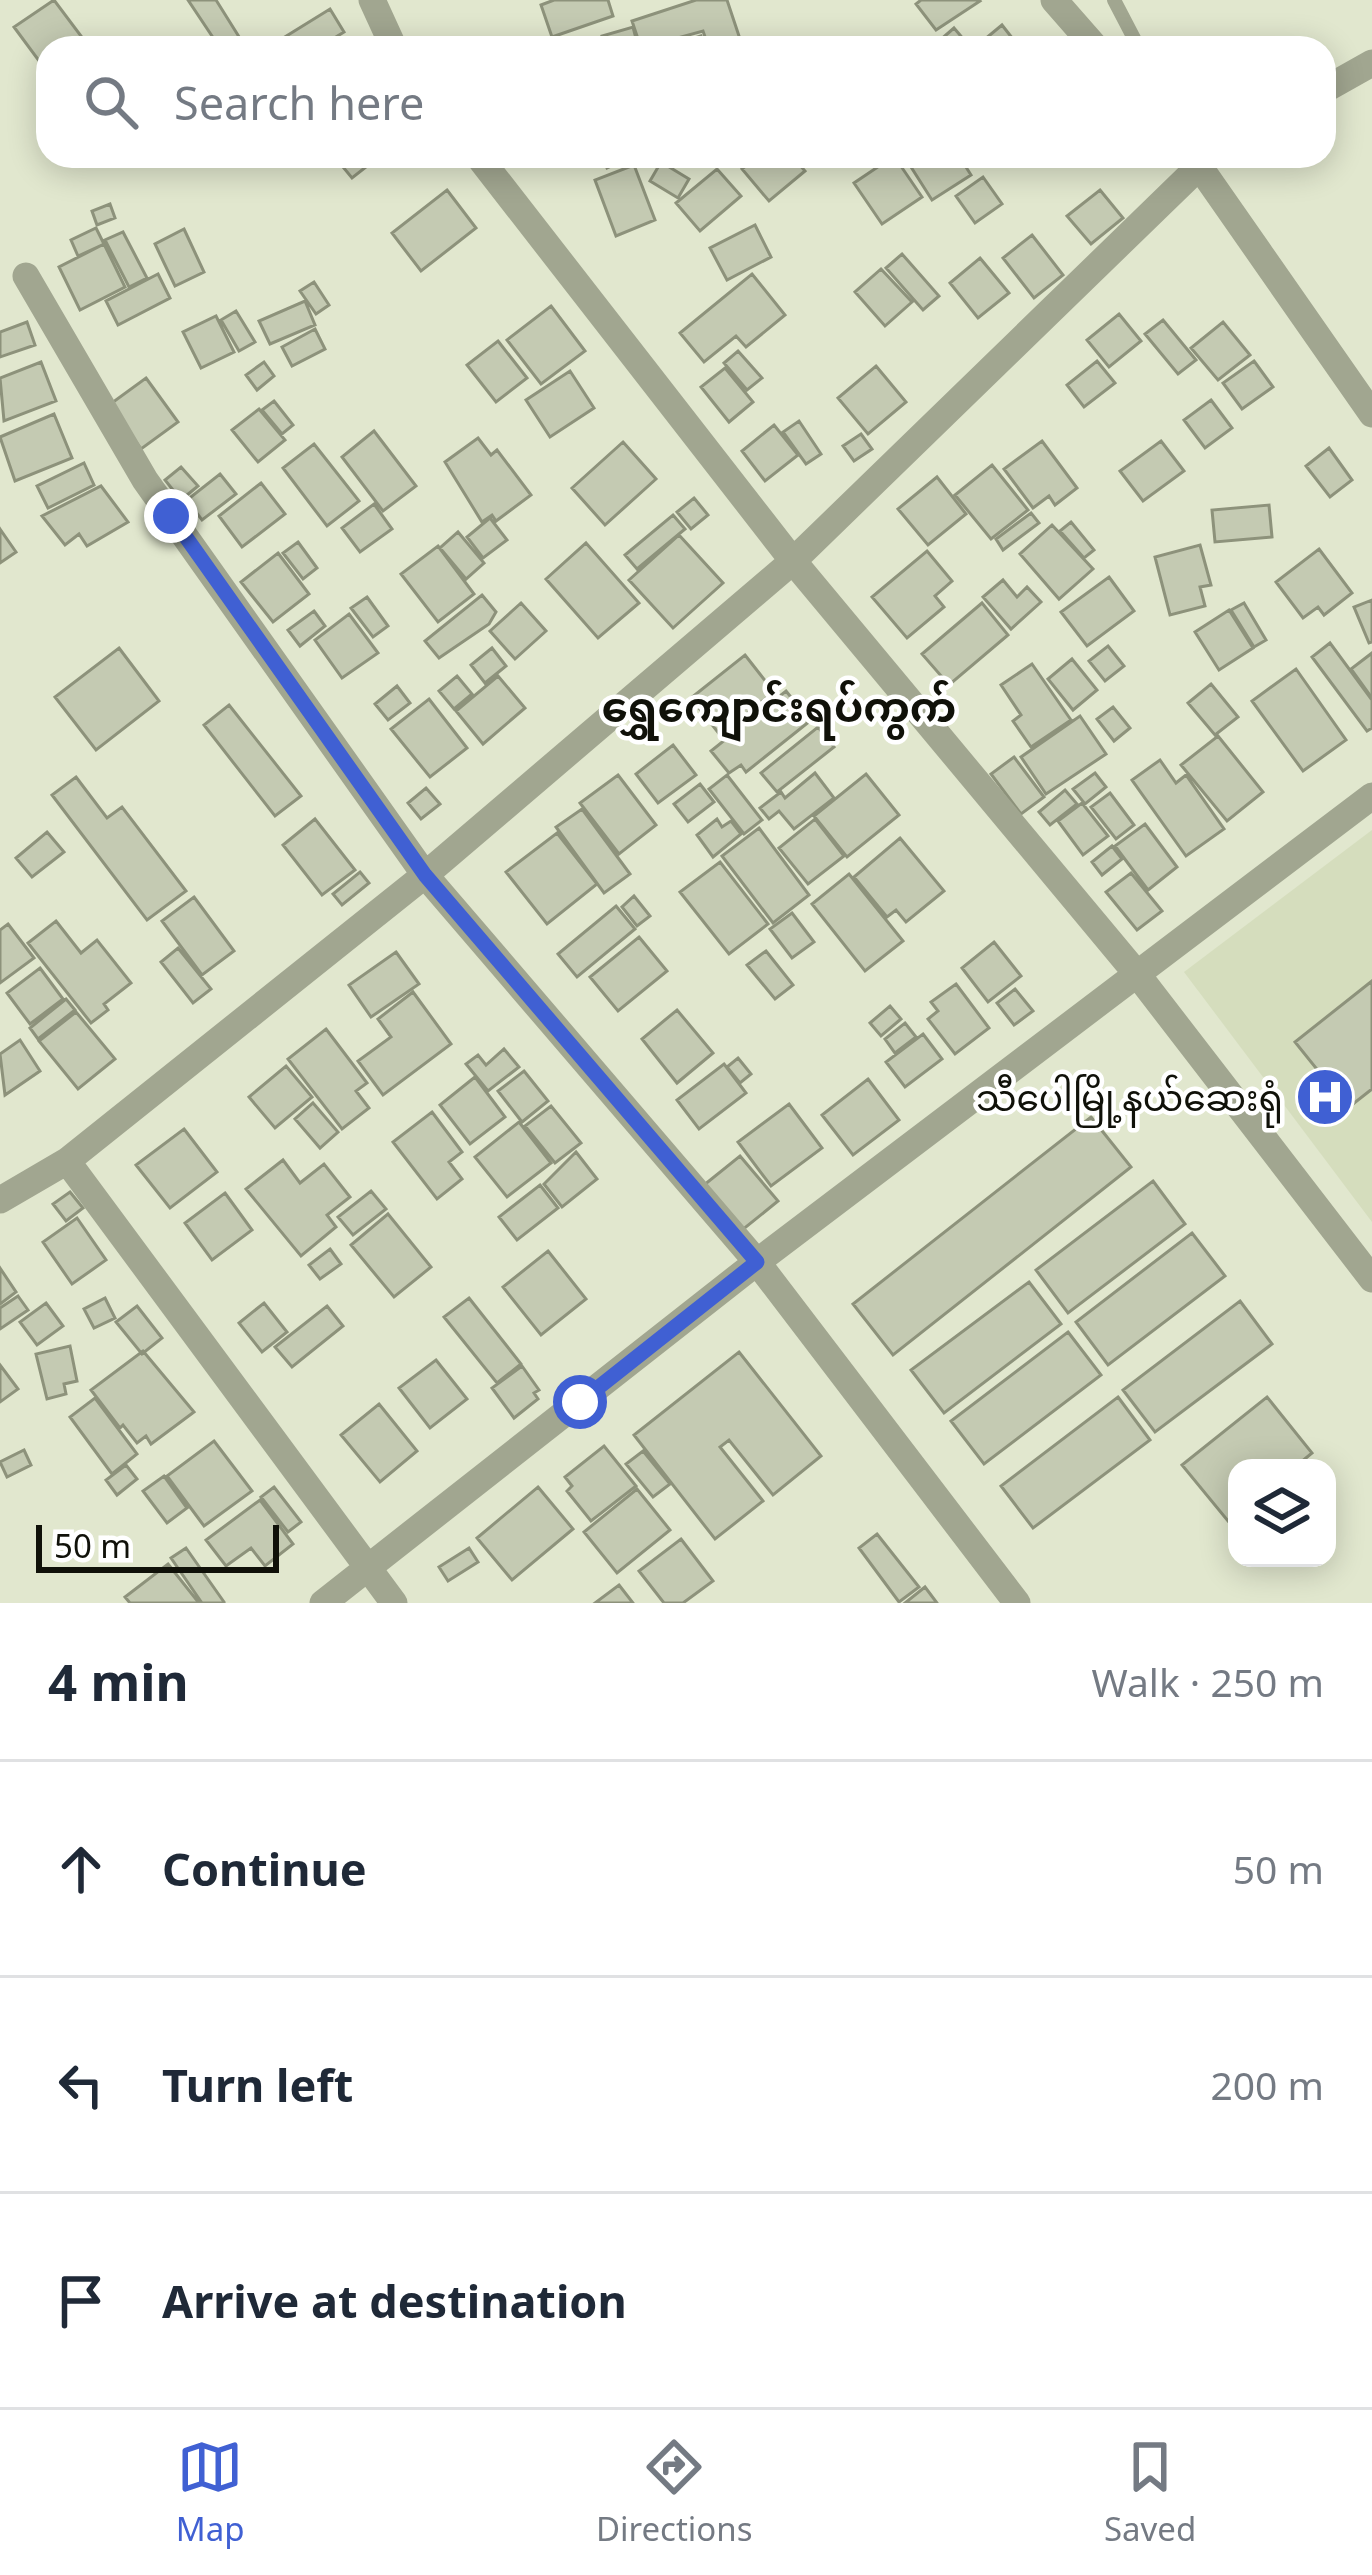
<!DOCTYPE html>
<html lang="en">
<head>
<meta charset="utf-8">
<style>
  body { margin:0; font-family:"Noto Sans","Noto Sans Myanmar",sans-serif; background:#f6f6f7; color:#1f2937 }
  .controls { position:absolute; right:36px; bottom:36px; display:grid; overflow:hidden; border-radius:24px; box-shadow:0 6px 30px #0003 }
  .controls button { width:108px; height:108px; display:grid; place-items:center; padding:0; border:0; border-bottom:3px solid #e0e1e3; background:#fff; color:#1f2937; font:60px sans-serif }
  .scale { position:absolute; left:36px; bottom:30px; width:243px; box-sizing:border-box; padding-left:12px; border:6px solid #101109; border-top:0; font-size:33px; line-height:42px; white-space:nowrap; color:#101109; -webkit-text-stroke:9px #fff; paint-order:stroke }
  .stop { position:absolute; width:36px; height:36px; margin:-27px; border:9px solid #4060d3; border-radius:50%; background:#fff }
  .stop.end { background:#4060d3; border-color:#fff; box-shadow:0 3px 12px #0008 }
  .list { margin:0; padding:0; list-style:none }
  h2 { display:flex; justify-content:space-between; align-items:center; height:156px; margin:0; padding:0 48px; font-size:51px }
  h2 small { font-size:39px; font-weight:400; color:#747a83 }
  .list li { display:grid; grid-template-columns:78px 1fr auto; gap:36px; align-items:center; box-sizing:border-box; height:216px; padding:0 48px; border-top:3px solid #e0e1e3 }
  .list b { display:block; font-size:45px; white-space:nowrap }
  .list em { font-size:39px; font-style:normal; color:#747a83 }
  .icon { flex:none; width:66px; height:66px; fill:none; stroke:currentColor; stroke-width:2; stroke-linecap:round; stroke-linejoin:round }
  .map { position:relative; flex:none; width:1372px; height:1603px; overflow:hidden }
  .search { position:absolute; background:#fff; box-shadow:0 6px 30px #0003; left:36px; right:36px; top:36px; height:132px; display:flex; align-items:center; gap:30px; box-sizing:border-box; padding:0 42px; border-radius:36px; color:#747a83; font-size:45px }
  .sheet { height:804px; background:#fff }
  nav { display:flex; justify-content:space-around; align-items:center; box-sizing:border-box; height:168px; border-top:3px solid #e0e1e3; background:#fff; font-size:33px; color:#747a83 }
  nav a { display:grid; justify-items:center; gap:6px }
  nav .on { color:#4060d3 }
  .map>svg:first-child { display:block }
  .built { fill:#d5ddbd }
  .building { fill:#c4cab2; stroke:#8d927b; stroke-width:3 }
  .lines { fill:none; stroke-linecap:round; stroke-linejoin:round }
  .service { stroke:#a1a690; stroke-width:14 }
  .minor { stroke:#a1a690; stroke-width:27 }
  .route { stroke:#4060d3; stroke-width:15 }
  .labels { text-anchor:middle; dominant-baseline:central; stroke-width:9; stroke-linejoin:round; paint-order:stroke }
  .poi-label { font-size:36px; fill:#101109; stroke:#fff; text-anchor:end }
  .quarter-label { font-size:42px; font-weight:bold; fill:#101109; stroke:#fff }
</style>
</head>
<body>
<div class="map">
<svg width="1372" height="1603" viewBox="0 0 1372 1603">
  <rect width="100%" height="100%" fill="#e1e7ce"/>
  <!-- built -->
  <path class="built" d="M1372,830V1222L1184,972Z"/>
  <!-- building -->
  <path class="building" d="M54,0L84,40L74,48H48L45,69L14,27Z
    M188,0H216L246,48H220Z
    M554,0H608L613,16L552,37L541,5Z
    M696,0H727L743,48H709L703,31L641,48L632,21Z
    M921,0H979L980,1L936,30L916,4Z
    M330,9L344,32L318,48H267Z
    M1002,25L1020,48H982L979,44Z
    M633,27L638,46L605,48L602,36Z
    M954,28L971,48H931Z
    M701,36L705,48H664Z
    M334,156H373L376,159L352,178Z
    M602,156H627L628,158L607,168Z
    M757,156H792L805,171L769,201L742,169Z
    M894,156L922,197L882,224L854,183Z
    M904,156H959L971,175L932,200Z
    M661,162L689,179L678,198L650,181Z
    M634,165L655,220L616,236L595,180Z
    M717,169L741,196L700,231L676,203Z
    M983,177L1002,204L975,223L956,196Z
    M447,190L476,228L421,271L392,233Z
    M1100,190L1123,218L1091,244L1067,216Z
    M110,204L115,218L97,225L92,211Z
    M755,225L771,257L727,280L710,248Z
    M96,228L104,244L78,256L71,240Z
    M184,229L204,272L175,286L155,244Z
    M123,232L147,278L129,287L105,240Z
    M1032,235L1063,275L1034,298L1003,258Z
    M104,244L125,287L80,310L59,267Z
    M902,254L939,296L923,310L886,268Z
    M980,258L1009,293L978,318L950,283Z
    M881,269L912,302L885,326L855,292Z
    M158,274L170,298L118,325L106,301Z
    M752,274L785,315L746,347L736,336L704,362L680,333Z
    M314,282L329,305L316,314L300,291Z
    M305,301L315,325L270,344L259,321Z
    M551,306L585,351L541,384L507,340Z
    M236,311L255,342L239,351L221,320Z
    M1119,314L1141,341L1109,367L1087,340Z
    M216,316L234,352L201,368L183,332Z
    M1163,320L1196,360L1178,374L1145,334Z
    M27,322L35,345L0,357V332Z
    M1223,322L1250,355L1218,380L1191,348Z
    M315,329L325,349L292,366L282,347Z
    M498,341L527,378L496,402L467,365Z
    M738,351L762,378L747,390L724,363Z
    M1097,361L1115,383L1084,407L1067,385Z
    M1254,361L1273,387L1242,409L1223,383Z
    M41,362L56,401L4,421L0,378Z
    M264,362L274,376L257,390L246,375Z
    M876,366L906,402L868,434L838,398Z
    M725,368L753,402L729,422L701,387Z
    M570,371L594,408L550,437L526,400Z
    M146,378L178,422L141,449L109,405Z
    M1211,400L1232,428L1205,448L1184,420Z
    M274,401L293,425L282,434L262,410Z
    M259,409L285,440L258,462L232,430Z
    M54,414L72,458L15,481L0,437Z
    M799,421L821,454L806,464L783,432Z
    M774,425L798,455L765,481L742,451Z
    M374,431L416,486L383,511L342,457Z
    M861,434L872,449L854,461L843,446Z
    M478,438L491,455L497,450L531,495L496,521L492,515L482,522L445,462Z
    M1042,441L1077,488L1055,505L1049,496L1033,508L1004,469Z
    M1161,441L1184,471L1143,501L1120,471Z
    M623,442L656,479L605,525L572,488Z
    M314,444L359,501L327,526L283,468Z
    M1329,448L1352,480L1330,497L1306,466Z
    M84,463L94,485L48,508L37,486Z
    M992,465L1028,510L991,539L955,495Z
    M181,467L198,486L181,500L165,480Z
    M220,474L236,494L202,520L187,500Z
    M937,477L966,514L928,545L898,509Z
    M261,483L285,514L242,547L219,516Z
    M101,486L128,522L87,546L79,534L65,545L42,516Z
    M694,498L708,515L691,529L677,512Z
    M374,504L392,529L360,552L342,528Z
    M1269,505L1272,537L1215,542L1212,510Z
    M1031,513L1039,523L1003,550L996,539Z
    M673,515L685,529L637,569L625,555Z
    M490,518L507,540L483,558L467,537Z
    M1071,522L1094,550L1084,558L1060,531Z
    M1052,525L1093,569L1059,599L1020,554Z
    M0,529L16,552L0,563Z
    M458,532L484,563L466,579L440,548Z
    M679,535L723,583L673,628L629,580Z
    M298,542L317,568L303,579L283,553Z
    M586,543L639,603L598,638L546,579Z
    M1200,545L1211,585L1200,587L1205,606L1170,615L1155,557Z
    M438,546L474,594L438,622L401,574Z
    M1319,549L1352,593L1324,615L1318,607L1303,618L1276,582Z
    M927,551L952,581L935,596L944,607L907,638L872,597Z
    M278,553L309,594L273,622L241,582Z
    M1109,577L1134,611L1087,646L1061,612Z
    M1003,580L1017,597L1027,587L1041,602L1011,629L983,597Z
    M482,595L496,612L489,624L439,658L425,641Z
    M367,597L388,626L373,637L351,608Z
    M1372,600V642L1369,643L1354,607Z
    M521,603L546,631L515,659L490,631Z
    M982,603L1008,635L949,685L922,654Z
    M1244,603L1266,640L1254,647L1231,610Z
    M1229,610L1253,648L1219,670L1195,632Z
    M314,611L325,626L300,646L288,630Z
    M349,614L378,653L342,678L315,640Z
    M1330,643L1372,700V728L1367,731L1312,657Z
    M1108,646L1124,666L1105,681L1089,661Z
    M119,648L159,701L96,750L55,697Z
    M492,648L506,666L485,683L471,665Z
    M1372,653V698L1351,669Z
    M745,655L774,692L720,735L691,698Z
    M1072,659L1097,690L1073,710L1048,679Z
    M1032,664L1071,720L1031,747L1013,721L1021,715L1001,685Z
    M1296,669L1346,740L1303,771L1252,701Z
    M457,676L472,694L454,709L439,691Z
    M498,676L525,708L483,744L456,711Z
    M1211,684L1238,717L1215,735L1188,703Z
    M397,686L410,703L388,720L375,704Z
    M786,691L810,721L746,772L741,765L729,773L711,751Z
    M429,699L467,748L430,777L391,729Z
    M229,705L301,796L275,816L204,725Z
    M1113,707L1130,728L1114,741L1097,719Z
    M1080,716L1106,754L1046,794L1021,757Z
    M818,727L834,747L777,792L761,773Z
    M1218,736L1263,792L1227,821L1181,765Z
    M673,745L696,775L658,803L636,774Z
    M1014,757L1044,797L1021,814L991,774Z
    M1160,760L1176,783L1186,775L1224,829L1186,856L1132,780Z
    M815,773L834,798L794,829L779,811L769,819L760,808L781,792L785,798Z
    M1095,773L1106,787L1085,804L1073,789Z
    M866,774L899,815L847,857L814,816Z
    M618,775L656,825L619,854L580,803Z
    M727,775L762,820L744,834L709,789Z
    M76,777L107,818L122,807L186,891L147,920L52,795Z
    M700,784L714,802L688,822L674,804Z
    M426,788L440,804L421,819L408,803Z
    M1065,790L1077,804L1050,825L1039,812Z
    M1110,793L1134,825L1116,839L1091,807Z
    M1082,803L1108,836L1083,855L1058,821Z
    M582,809L630,874L604,893L556,827Z
    M315,819L355,870L322,895L283,845Z
    M717,819L722,827L731,821L741,834L713,857L697,835Z
    M815,819L844,856L808,884L779,848Z
    M1145,824L1177,867L1148,890L1115,846Z
    M759,828L809,895L773,923L722,856Z
    M47,832L64,852L32,877L16,858Z
    M557,833L597,884L547,924L506,872Z
    M900,838L944,891L906,922L896,910L887,917L854,877Z
    M1112,846L1122,859L1102,875L1092,862Z
    M720,862L768,924L729,954L680,892Z
    M360,872L369,883L342,905L333,894Z
    M1131,873L1162,911L1137,930L1106,892Z
    M849,874L903,941L865,971L812,904Z
    M634,896L650,916L637,926L622,907Z
    M194,897L234,951L202,975L162,921Z
    M616,906L635,929L577,977L558,954Z
    M792,913L814,942L792,958L770,929Z
    M56,921L81,953L97,940L131,983L104,1004L108,1010L91,1023L28,943Z
    M8,924L34,958L0,983V930Z
    M639,937L667,971L618,1011L590,977Z
    M994,942L1021,976L988,1002L962,968Z
    M178,948L211,989L193,1003L161,962Z
    M766,951L793,985L775,999L747,965Z
    M396,952L419,984L371,1017L349,985Z
    M40,968L63,999L30,1024L7,993Z
    M1372,981V1089L1348,1108L1295,1042Z
    M956,984L989,1028L955,1054L928,1019L938,1011L931,1002Z
    M1015,989L1033,1011L1014,1025L997,1003Z
    M413,992L451,1044L383,1095L358,1061L391,1037L378,1019Z
    M66,999L75,1010L38,1039L30,1028Z
    M890,1006L901,1019L881,1036L870,1023Z
    M677,1010L713,1053L677,1083L642,1039Z
    M76,1012L115,1059L78,1089L39,1041Z
    M905,1023L916,1037L895,1053L885,1039Z
    M326,1029L367,1083L356,1091L369,1108L342,1129L288,1059Z
    M923,1034L942,1059L905,1087L886,1062Z
    M20,1040L40,1071L5,1095L0,1054Z
    M504,1049L519,1067L488,1091L466,1064L478,1055L486,1065Z
    M738,1058L751,1074L740,1083L727,1067Z
    M724,1064L746,1093L699,1129L677,1100Z
    M286,1066L312,1097L275,1128L249,1097Z
    M524,1071L548,1101L522,1122L498,1091Z
    M475,1077L505,1117L470,1144L440,1105Z
    M868,1079L899,1120L853,1155L822,1115Z
    M313,1103L338,1132L320,1148L295,1119Z
    M789,1104L822,1148L771,1186L738,1142Z
    M551,1106L581,1143L555,1163L525,1126Z
    M432,1112L462,1152L449,1162L462,1179L437,1199L393,1142Z
    M1091,1117L1131,1167L893,1355L853,1304Z
    M519,1122L551,1163L507,1197L475,1157Z
    M184,1129L217,1172L170,1208L136,1165Z
    M576,1152L597,1179L562,1207L544,1184Z
    M740,1156L778,1201L741,1231L704,1185Z
    M283,1160L300,1183L324,1164L350,1197L327,1215L336,1227L301,1256L246,1189Z
    M1153,1181L1185,1224L1068,1313L1036,1270Z
    M540,1185L558,1208L517,1240L499,1217Z
    M371,1191L386,1209L353,1235L338,1217Z
    M70,1192L83,1208L66,1221L53,1204Z
    M225,1193L252,1230L212,1260L185,1223Z
    M388,1214L431,1267L394,1297L351,1245Z
    M77,1218L106,1260L72,1284L43,1242Z
    M1192,1233L1225,1276L1108,1365L1076,1322Z
    M330,1249L341,1264L320,1279L309,1265Z
    M548,1251L586,1299L541,1335L503,1287Z
    M0,1268L16,1292L0,1304Z
    M1029,1282L1061,1324L944,1413L911,1370Z
    M18,1296L28,1310L0,1329V1308Z
    M105,1298L115,1318L94,1328L84,1309Z
    M469,1298L521,1364L497,1383L444,1317Z
    M1240,1301L1272,1344L1155,1432L1123,1390Z
    M46,1303L63,1326L37,1345L20,1322Z
    M264,1303L287,1332L262,1352L239,1323Z
    M137,1306L162,1338L142,1354L116,1322Z
    M327,1306L343,1326L292,1367L275,1347Z
    M1068,1332L1101,1375L984,1464L951,1421Z
    M70,1346L77,1381L64,1384L66,1394L47,1399L36,1354Z
    M143,1351L194,1412L151,1444L146,1436L137,1443L123,1425L120,1428L91,1390Z
    M739,1352L821,1456L773,1495L729,1440L720,1447L763,1501L715,1539L634,1435Z
    M436,1360L467,1399L430,1428L399,1388Z
    M0,1365L18,1389L0,1402Z
    M522,1366L539,1390L534,1393L538,1399L514,1418L492,1388Z
    M1118,1397L1150,1440L1033,1528L1001,1486Z
    M1267,1397L1312,1453L1294,1468H1237V1514L1228,1521L1182,1465Z
    M95,1398L137,1454L112,1474L70,1417Z
    M379,1404L417,1451L380,1482L341,1435Z
    M214,1441L252,1491L204,1526L167,1476Z
    M604,1446L636,1486L591,1521L567,1491L572,1486L565,1477Z
    M24,1450L31,1465L7,1477L0,1462Z
    M643,1451L670,1484L653,1497L626,1464Z
    M126,1465L137,1479L117,1495L106,1480Z
    M164,1476L187,1508L167,1523L143,1491Z
    M274,1487L301,1522L288,1532L261,1497Z
    M538,1487L573,1529L512,1580L477,1538Z
    M637,1489L670,1530L617,1573L584,1532Z
    M260,1500L293,1544L265,1566L251,1548L226,1566L206,1540Z
    M877,1534L919,1587L899,1602L859,1548Z
    M681,1539L713,1581L683,1603H664L639,1571Z
    M186,1548L224,1602L223,1603H202L171,1558Z
    M469,1548L478,1562L448,1581L439,1567Z
    M168,1564L199,1603H130L125,1597Z
    M619,1585L633,1603H595Z
    M925,1587L937,1603H905Z"/>
  <g class="lines">
    <!-- service -->
    <path class="service" d="M1114,0L1139,48"/>
    <!-- minor -->
    <path class="minor" d="M372,0L394,48
      M1054,0L1096,48
      M1324,90L1372,63
      M478,156L793,561L1137,974L1372,1279
      M1192,156L1372,414
      M26,276L145,480L425,875L757,1262L1017,1603
      M67,1161L394,1603
      M0,1200L67,1161L425,875L793,561L1210,156
      M323,1603L757,1262L1372,796"/>
  </g>
  <g class="lines">
    <!-- route -->
    <path class="route" d="M171,516L425,875L757,1262L580,1402"/>
  </g>
  <!-- icons -->
  <defs>
    <symbol id="hospital-disc" viewBox="-11 -11 22 22"><circle r="9.5" fill="#4060d3" stroke="#fff"/><path d="M-5-5h3v3.5h4V-5h3V5h-3V1.5h-4V5h-3Z" fill="#fff"/></symbol>
  </defs>
  <g fill-rule="evenodd">
    <use href="#hospital-disc" x="1292" y="1064" width="66" height="66"/>
  </g>
  <g class="labels">
    <!-- poi labels -->
    <g class="poi-label">
      <text x="1283" y="1097">သီပေါမြို့နယ်ဆေးရုံ</text>
    </g>
    <!-- quarter labels -->
    <g class="quarter-label">
      <text x="779" y="705">ရွှေကျောင်းရပ်ကွက်</text>
    </g>
  </g>
</svg>
<div class="controls">
<button><svg class="icon" aria-label="layers" viewBox="0 0 24 24"><path d="M12 4l9 5-9 5-9-5zM3 14l9 5 9-5"/></svg></button>
</div>
<div class="scale">50 m</div>
<div class="stop" style="left:580px;top:1402px"></div>
<div class="stop end" style="left:171px;top:516px"></div>
<div class="search"><svg class="icon" aria-label="search" viewBox="0 0 24 24"><circle cx="10" cy="10" r="6"/><path d="M15 15l6 6"/></svg>Search here</div>
</div>
<section class="sheet">
<h2>4 min<small>Walk · 250 m</small></h2>
<ul class="list">
<li><svg class="icon" aria-label="ahead" viewBox="0 0 24 24"><path d="M12 20V5M6 11l6-6 6 6"/></svg><div><b>Continue</b></div><em>50 m</em></li>
<li><svg class="icon" aria-label="left" viewBox="0 0 24 24"><path d="M17 20v-9H6M10 6l-5 5 5 5"/></svg><div><b>Turn left</b></div><em>200 m</em></li>
<li><svg class="icon" aria-label="arrive" viewBox="0 0 24 24"><path d="M6 21V4h12l-3 4 3 4H6"/></svg><div><b>Arrive at destination</b></div></li>
</ul>
</section>
<nav>
<a class="on"><svg class="icon" aria-label="map" viewBox="0 0 24 24"><path d="M3 6l6-2 6 2 6-2v14l-6 2-6-2-6 2zM9 4v14M15 6v14"/></svg>Map</a>
<a><svg class="icon" aria-label="directions" viewBox="0 0 24 24"><path d="M12 3l9 9-9 9-9-9zM9 14v-3h6M13 9l2 2-2 2"/></svg>Directions</a>
<a><svg class="icon" aria-label="saved" viewBox="0 0 24 24"><path d="M7 4h10v16l-5-4-5 4z"/></svg>Saved</a>
</nav>
</body>
</html>
